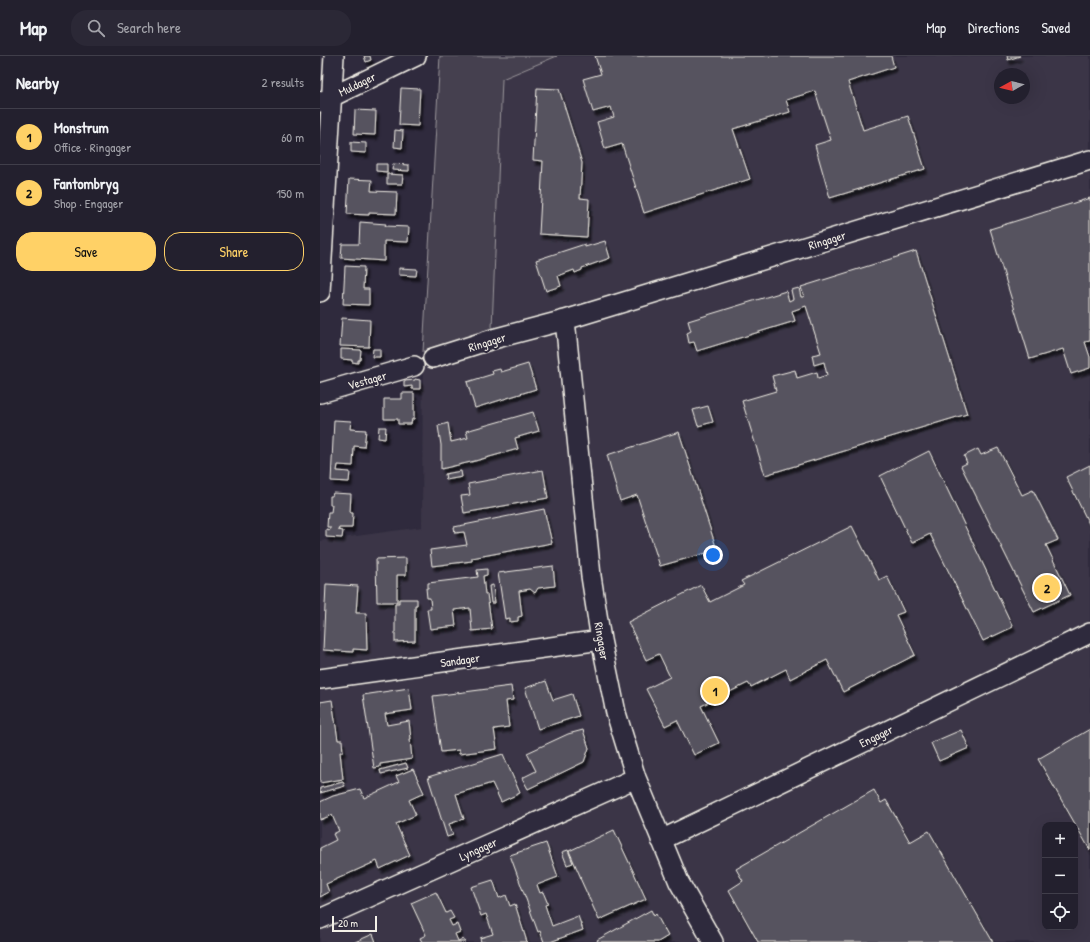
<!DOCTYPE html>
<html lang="en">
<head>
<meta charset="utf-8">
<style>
  body { margin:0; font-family:"Patrick Hand",sans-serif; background:#2b2836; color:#f1f3f6 }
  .controls { position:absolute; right:12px; bottom:12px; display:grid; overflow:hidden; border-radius:8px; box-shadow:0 4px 16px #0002 }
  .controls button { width:36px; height:36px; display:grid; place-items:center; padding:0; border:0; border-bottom:1px solid #403e4a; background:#23202e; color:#f1f3f6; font:20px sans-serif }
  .compass { position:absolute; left:674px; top:12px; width:36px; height:36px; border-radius:50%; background:#23202e; box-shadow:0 4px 16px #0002; rotate:262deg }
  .scale { position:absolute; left:12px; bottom:10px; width:45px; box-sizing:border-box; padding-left:4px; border:2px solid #f4f1e8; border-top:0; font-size:11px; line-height:14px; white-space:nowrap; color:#f4f1e8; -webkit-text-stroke:3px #2f2a3d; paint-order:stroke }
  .you { position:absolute; left:393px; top:499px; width:14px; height:14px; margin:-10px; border:3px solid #fff; border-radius:50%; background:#1a73e8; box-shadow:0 0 0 6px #1a73e833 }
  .badge { display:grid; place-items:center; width:26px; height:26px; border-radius:50%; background:#ffd166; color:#111; font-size:13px; font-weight:700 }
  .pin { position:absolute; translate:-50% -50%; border:2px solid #fff; box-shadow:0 1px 4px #0006 }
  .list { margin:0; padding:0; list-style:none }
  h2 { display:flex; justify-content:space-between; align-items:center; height:52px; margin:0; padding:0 16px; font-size:17px }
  h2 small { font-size:13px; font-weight:400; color:#a3a3aa }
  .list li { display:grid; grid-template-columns:26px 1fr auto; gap:12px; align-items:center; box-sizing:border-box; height:56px; padding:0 16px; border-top:1px solid #403e4a }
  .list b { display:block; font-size:15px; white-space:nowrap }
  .list p { margin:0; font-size:13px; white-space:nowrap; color:#a3a3aa }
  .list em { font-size:13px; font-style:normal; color:#a3a3aa }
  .actions { display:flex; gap:8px; padding:12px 16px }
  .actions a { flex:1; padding:9px 0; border:1px solid #ffd166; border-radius:16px; text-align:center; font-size:14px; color:#ffd166 }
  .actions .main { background:#ffd166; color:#111 }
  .icon { flex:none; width:22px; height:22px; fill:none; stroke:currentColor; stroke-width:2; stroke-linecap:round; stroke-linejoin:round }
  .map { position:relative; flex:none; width:770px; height:886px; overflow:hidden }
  header { display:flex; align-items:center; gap:24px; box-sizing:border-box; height:56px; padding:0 20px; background:#23202e; border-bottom:1px solid #403e4a }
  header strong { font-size:19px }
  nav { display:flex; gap:22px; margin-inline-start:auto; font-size:14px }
  .search { width:280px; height:36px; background:#2b2836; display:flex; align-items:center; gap:10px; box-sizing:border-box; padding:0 14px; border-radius:16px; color:#a3a3aa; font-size:15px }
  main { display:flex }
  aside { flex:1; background:#23202e }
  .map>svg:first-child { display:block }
  .built { fill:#3b3647; fill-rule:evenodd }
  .green { fill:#454050; stroke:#9c989c }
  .building { fill:#56525f; stroke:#f4f1e8; filter:url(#shadow) }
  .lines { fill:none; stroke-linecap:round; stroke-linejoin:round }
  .minor-casing { stroke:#f4f1e8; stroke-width:22 }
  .minor { stroke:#2f2a3d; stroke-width:19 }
  .labels { text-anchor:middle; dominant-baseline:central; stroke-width:4; stroke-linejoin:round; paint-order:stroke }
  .street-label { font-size:12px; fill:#f4f1e8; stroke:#2f2a3d }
</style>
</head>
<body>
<header>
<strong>Map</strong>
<div class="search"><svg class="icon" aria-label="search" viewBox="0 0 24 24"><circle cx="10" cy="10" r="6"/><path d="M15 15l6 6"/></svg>Search here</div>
<nav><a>Map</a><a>Directions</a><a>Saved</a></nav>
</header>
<main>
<aside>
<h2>Nearby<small>2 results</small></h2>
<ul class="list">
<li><span class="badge">1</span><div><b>Monstrum</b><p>Office · Ringager</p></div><em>60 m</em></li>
<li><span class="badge">2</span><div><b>Fantombryg</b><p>Shop · Engager</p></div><em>150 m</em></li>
</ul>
<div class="actions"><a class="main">Save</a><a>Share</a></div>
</aside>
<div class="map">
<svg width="770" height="886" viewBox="0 0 770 886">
  <defs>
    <filter id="shadow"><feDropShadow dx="2.5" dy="4.5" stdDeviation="1" flood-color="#0009"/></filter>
  </defs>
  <rect width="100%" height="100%" fill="#2f2a3d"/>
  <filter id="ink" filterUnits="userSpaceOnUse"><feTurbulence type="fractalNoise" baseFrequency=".025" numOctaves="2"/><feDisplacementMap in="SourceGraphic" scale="8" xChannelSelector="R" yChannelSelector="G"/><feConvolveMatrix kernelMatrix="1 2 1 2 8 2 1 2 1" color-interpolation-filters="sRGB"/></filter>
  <g filter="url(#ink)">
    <!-- built -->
    <path class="built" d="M237,0H770V886H0V485L102,471L103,296L172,272L182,23ZM680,18H704V42H680ZM725,769H755V871H725Z"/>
    <!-- green -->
    <path class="green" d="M120,0H237L182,23L172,272L103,296Z"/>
    <!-- building -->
    <path class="building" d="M44,0H50L51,4L46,6Z
      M275,0H571L574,11L528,26L543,74L588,60L605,113L510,142L495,89L511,84L495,35L466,44L470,56L413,73L430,123L324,157L302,88L285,93L277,66L294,61L291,51L273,56L263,23L281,18Z
      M687,0H700L688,4Z
      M81,32L100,33L98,70L79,69Z
      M217,32L239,33L262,107L260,142L269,143L267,181L219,178L223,105L213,104Z
      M35,54L56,55L55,79L34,78Z
      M75,74L83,75L82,92L74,91Z
      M31,86L46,87V97L31,96Z
      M56,108H67V116L56,115Z
      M73,108L89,109V115L72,114Z
      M67,118L83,119L82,128H67Z
      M29,123L52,124L51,135L77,136L76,158L49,157V159L27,158Z
      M770,142V285L765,286L770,301V312L751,318L743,293L710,303L670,173Z
      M40,166L66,168L65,170L89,171L88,186L64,185V205L21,202L22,188H39Z
      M285,185L290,202L262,212V214L255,217L254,214L238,220L241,230L226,235L216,204L265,188V191Z
      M596,195L647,358L445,419L422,345L456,335L452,320L475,314L477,322L497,316L498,322L507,319L504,306L494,309L492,299L501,297L486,250L472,255L475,265L377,295L374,286L369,287L367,277L371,275L368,265L466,235L469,245L473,243L471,234L479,232L481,241H484L481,231Z
      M25,210L44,211L43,233H49V249L23,248Z
      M79,212L97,213L96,220L79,219Z
      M22,262L50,264L49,291L20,290Z
      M21,293L41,294L40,304H38V307L32,306V304L21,303Z
      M53,293H60V301H52Z
      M208,308L216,333L155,352L147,326L173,318L172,315L180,313L181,316Z
      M95,323L100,324V333H92V330L84,331V325L95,324Z
      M82,337H94V363H92L91,368H78V363H64V343H82Z
      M388,350L393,366L378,370L373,354Z
      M213,356L219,375L195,382L198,393L155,405L121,413V389L118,370L128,367L131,386L148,382L146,375Z
      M14,364L31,365L30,373L46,374L44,391L34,390L33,410L18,409L17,415L30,416L29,426L11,425Z
      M59,371H66L65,383L58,382Z
      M359,376L397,494L340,510L317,439L300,445L287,399Z
      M678,392L702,439L713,434L738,484L726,489L750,539L714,556L641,410L647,407L644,400L658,393L661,399Z
      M609,395L693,571L663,585L610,478L592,487L560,420Z
      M770,409V470L746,421Z
      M223,414L228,442L144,457L141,440L150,439L148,428Z
      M141,415L142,421L126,424L125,418Z
      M13,437L31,438L30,457H33L32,472H19L18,474L23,475L22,482L6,481V473L10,474V471H7L8,456H11L12,449H10V440H12Z
      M224,453L232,487L152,502V505L112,510L110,494L147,489L144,476L135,477L134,471Z
      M532,470L559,524L567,520L584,556L576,559L595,599L523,636L507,604L470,623L466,613L431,631L428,627L381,650L399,687L374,699L357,664L345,670L326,633L350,621L339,598L326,604L308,566L381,529L390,546L424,529L421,525Z
      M86,502V519H77V546H57L56,503Z
      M233,510L235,530L218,532L215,537L210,533L199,535L202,560L198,561V565L190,566V562L185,563L178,517Z
      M167,513V519L163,520L165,538H167L172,573L152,575L150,552L134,554L136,570L110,573L107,553H111L110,542H107L106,532H108V527L158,521L157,514Z
      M6,528L38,530L36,557H46L47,594L33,593V596L3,594Z
      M173,529L175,547H171L169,530Z
      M79,543H97V549H95V585L75,586V548H79Z
      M226,625L233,644L252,638L259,660L218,673L205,632Z
      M191,630L193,644L186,645L189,671L174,673L177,693L139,698V694L121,696L113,640Z
      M89,632L92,654L65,658L67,669L89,665L91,683H90L92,703L60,708V711L54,712L43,639Z
      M12,644L18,684H22L23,696H20L23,723L0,727V646Z
      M770,673V794L718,703Z
      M263,674L269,692L264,706L208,733L202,722L216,715L207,697L248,678Z
      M641,674L649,692L619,705L611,687Z
      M183,698L200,737L181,746L172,727L136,738L144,763L129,768L133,779L127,781L108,721Z
      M86,707L88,712L61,718L60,714Z
      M93,713L104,737L89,744L96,759L76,768L90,799L60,813L57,805L6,828L9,836L0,841V792L16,784L13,778L19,775L12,759L0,764V746L13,740L40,733L44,742L79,726L76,720Z
      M23,726L25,730L0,737V732Z
      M554,734L561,747L566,744L590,786L609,775L673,886H438L409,834L423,825L416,813Z
      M294,774L326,843L279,864L260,822H261L249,795Z
      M226,787L238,821L217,829L220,837L223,836L228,848L225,849L232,870L258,860L263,874L230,886H224L220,875L218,876L190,799Z
      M248,794L253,807L247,809L242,796Z
      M173,824L179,842L186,839L190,850L195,848L207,886H161L160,882L173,878L166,858L161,860L151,831Z
      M116,836L126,857L130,855L134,862L129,864L132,870L137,868L140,876L135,878L138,885L143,883L145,886H102L100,882L106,879L91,847Z
      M331,854L334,860L336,858L348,880L338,886H278L277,884Z
      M53,878L56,886H35Z"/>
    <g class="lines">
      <defs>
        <path id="minor" d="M1,46L96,0
          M0,236L14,0
          M245,264L271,520L281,584L296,657L316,722L359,826L393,886
          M113,302L173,283L245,264L770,104
          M0,337L94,310
          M0,623L281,584
          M341,784L770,577
          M0,863L316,722"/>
      </defs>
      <!-- minor casing -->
      <use href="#minor" class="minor-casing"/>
      <!-- minor -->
      <use href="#minor" class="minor"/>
    </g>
  </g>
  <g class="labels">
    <!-- street labels -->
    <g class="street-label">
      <text transform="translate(37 28) rotate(-26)">Muldager</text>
      <text transform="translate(507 184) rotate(-17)">Ringager</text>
      <text transform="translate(167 286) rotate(-17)">Ringager</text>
      <text transform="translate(47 324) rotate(-16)">Vestager</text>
      <text transform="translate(282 585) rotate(80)">Ringager</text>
      <text transform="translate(140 604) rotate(-8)">Sandager</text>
      <text transform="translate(556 680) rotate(-26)">Engager</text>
      <text transform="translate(158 793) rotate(-24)">Lyngager</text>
    </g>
  </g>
</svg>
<div class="controls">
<button>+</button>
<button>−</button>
<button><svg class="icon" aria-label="locate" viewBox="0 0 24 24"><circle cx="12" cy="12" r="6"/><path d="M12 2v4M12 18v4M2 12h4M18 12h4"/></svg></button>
</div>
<svg class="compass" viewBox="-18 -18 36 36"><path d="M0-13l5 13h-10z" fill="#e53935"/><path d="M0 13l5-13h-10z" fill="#a3a3aa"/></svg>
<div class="scale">20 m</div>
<div class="you"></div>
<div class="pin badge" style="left:395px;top:635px">1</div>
<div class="pin badge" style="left:727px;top:532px">2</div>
</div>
</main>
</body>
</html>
